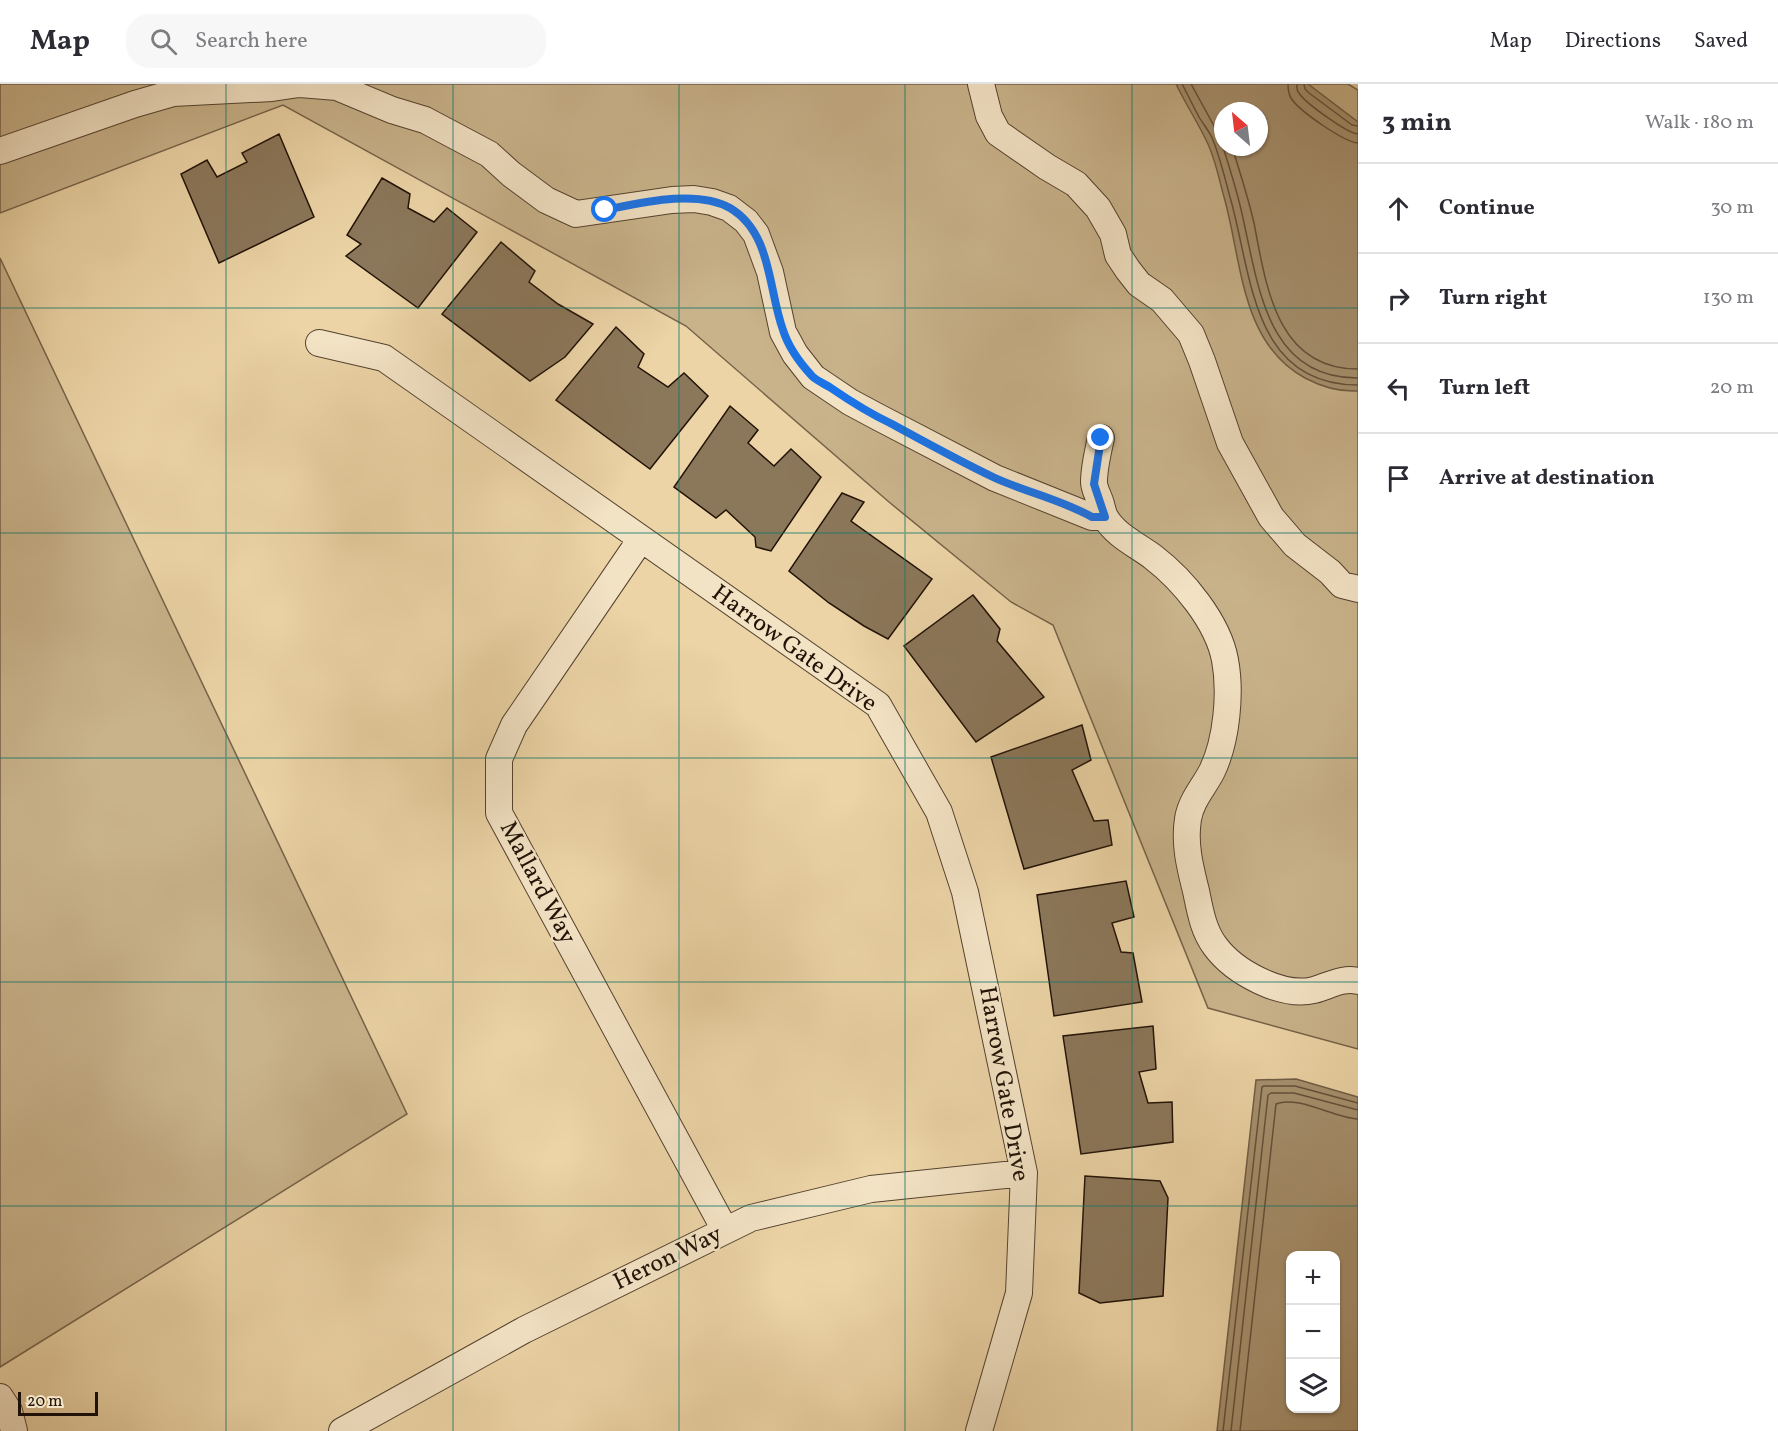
<!DOCTYPE html>
<html lang="en">
<head>
<meta charset="utf-8">
<style>
  body { margin:0; font-family:Vollkorn,serif; background:#f7f7f7; color:#2b2b33 }
  .controls { position:absolute; right:18px; bottom:18px; display:grid; overflow:hidden; border-radius:12px; box-shadow:0 2px 4px #0004 }
  .controls button { width:54px; height:54px; display:grid; place-items:center; padding:0; border:0; border-bottom:2px solid #e1e1e2; background:#fff; color:#2b2b33; font:30px sans-serif }
  .compass { position:absolute; left:1214px; top:18px; width:54px; height:54px; border-radius:50%; background:#fff; box-shadow:0 2px 4px #0004; rotate:332deg }
  .scale { position:absolute; left:18px; bottom:15px; width:80px; box-sizing:border-box; padding-left:6px; border:3px solid #211207; border-top:0; font-size:16px; line-height:21px; white-space:nowrap; color:#211207; -webkit-text-stroke:4px #f3e3c5; paint-order:stroke }
  .stop { position:absolute; width:18px; height:18px; margin:-14px; border:4px solid #1a73e8; border-radius:50%; background:#fff }
  .stop.end { background:#1a73e8; border-color:#fff; box-shadow:0 2px 6px #0008 }
  .list { margin:0; padding:0; list-style:none }
  h2 { display:flex; justify-content:space-between; align-items:center; height:78px; margin:0; padding:0 24px; font-size:26px }
  h2 small { font-size:20px; font-weight:400; color:#7c7c81 }
  .list li { display:grid; grid-template-columns:39px 1fr auto; gap:18px; align-items:center; box-sizing:border-box; height:90px; padding:0 24px; border-top:2px solid #e1e1e2 }
  .list b { display:block; font-size:22px; white-space:nowrap }
  .list em { font-size:20px; font-style:normal; color:#7c7c81 }
  .icon { flex:none; width:33px; height:33px; fill:none; stroke:currentColor; stroke-width:2; stroke-linecap:round; stroke-linejoin:round }
  .map { position:relative; flex:none; width:1358px; height:1347px; overflow:hidden }
  header { display:flex; align-items:center; gap:36px; box-sizing:border-box; height:84px; padding:0 30px; background:#fff; border-bottom:2px solid #e1e1e2 }
  header strong { font-size:28px }
  nav { display:flex; gap:33px; margin-inline-start:auto; font-size:21px }
  .search { width:420px; height:54px; background:#f7f7f7; display:flex; align-items:center; gap:15px; box-sizing:border-box; padding:0 21px; border-radius:24px; color:#7c7c81; font-size:22px }
  main { display:flex }
  aside { flex:1; background:#fff }
  .map>svg:first-child { display:block }
  .green { fill:#c9b38b; stroke:#756249; stroke-width:1.5; fill-rule:evenodd }
  .water { fill:#a79270; stroke:#715f46; stroke-width:1.5; fill-rule:evenodd }
  .lines { fill:none; stroke-linecap:round; stroke-linejoin:round }
  .shore { stroke:#64523c; stroke-width:1.5 }
  .building { fill:#8b775a; stroke:#211207; stroke-width:1.5 }
  .minor-casing { stroke:#54422f; stroke-width:28 }
  .minor { stroke:#f3e3c5; stroke-width:26 }
  .route { stroke:#1a73e8; stroke-width:8 }
  .grid { fill:none; stroke:#0f766e; stroke-width:1.5; stroke-opacity:0.55 }
  .labels { text-anchor:middle; dominant-baseline:central; stroke-width:4.5; stroke-linejoin:round; paint-order:stroke }
  .street-label { font-size:24px; fill:#211207; stroke:#f3e3c5 }
</style>
</head>
<body>
<header>
<strong>Map</strong>
<div class="search"><svg class="icon" aria-label="search" viewBox="0 0 24 24"><circle cx="10" cy="10" r="6"/><path d="M15 15l6 6"/></svg>Search here</div>
<nav><a>Map</a><a>Directions</a><a>Saved</a></nav>
</header>
<main>
<div class="map">
<svg width="1358" height="1347" viewBox="0 0 1358 1347">
  <rect width="100%" height="100%" fill="#ecd4a6"/>
  <filter id="stains"><feTurbulence type="fractalNoise" baseFrequency=".00333" numOctaves="4"/><feColorMatrix values="0 0 0 0 .2 0 0 0 0 .09 0 0 0 0 .02 0 0 0 .5 -.17"/></filter>
  <radialGradient id="worn" r=".72"><stop offset=".6" stop-color="#630" stop-opacity="0"/><stop offset="1" stop-color="#630" stop-opacity=".3"/></radialGradient>
  <!-- green -->
  <path class="green" d="M0,0H1348L1358,6V965L1208,924L1053,541L1011,518L889,418L686,242L283,21L0,129ZM1223,27H1259V63H1223Z
    M0,174L407,1030L0,1283Z"/>
  <!-- water -->
  <path class="water" d="M1176,0H1308L1358,38V307C1339,308 1322,303 1305,294C1240,259 1242,176 1224,113C1219,95 1215,73 1206,56C1197,37 1185,19 1176,0ZM1223,27H1259V63H1223Z
    M1296,995L1358,1013V1347H1217L1256,996ZM1290,1172H1336V1324H1290Z"/>
  <g class="lines">
    <!-- shore -->
    <path class="shore" d="M1182,0C1188,11 1193,22 1199,33C1203,40 1210,48 1213,56C1220,74 1225,94 1230,113C1252,189 1251,301 1358,301
      M1191,0L1219,51L1223,63
      M1288,0C1288,5 1288,9 1291,14C1299,27 1344,58 1358,59
      M1297,0C1297,4 1296,6 1299,9C1305,19 1347,49 1358,50
      M1304,0L1305,5L1309,9L1352,41L1358,42
      M1223,63C1231,88 1239,113 1244,139C1259,206 1269,295 1358,294
      M1232,63C1240,88 1248,113 1254,139C1266,201 1276,285 1358,285
      M1223,1347L1262,1003L1264,1002H1295L1358,1019
      M1231,1347L1268,1011L1271,1009H1294L1358,1026
      M1240,1347L1276,1020C1298,1011 1334,1034 1358,1035"/>
  </g>
  <!-- building -->
  <path class="building" d="M279,50L314,133L219,179L181,90L207,76L217,93L247,78L242,69Z
    M382,94L410,110L408,124L434,138L447,124L477,148L418,224L346,172L361,160L347,151Z
    M501,158L535,187L529,198L558,220L593,240L565,273L530,297L442,230Z
    M616,243L644,270L638,283L668,303L684,289L708,312L650,385L556,316Z
    M730,322L758,346L748,359L774,382L791,365L821,393L771,467L756,463L755,453L726,426L716,434L674,403Z
    M842,409L864,418L851,437L932,495L888,555L864,542L829,519L789,487Z
    M973,511L1000,545L997,557L1044,613L976,658L904,562Z
    M1082,641L1091,676L1072,686L1094,737L1108,736L1112,761L1024,785L991,673Z
    M1126,797L1134,833L1112,839L1121,868L1133,869L1142,918L1054,932L1037,811Z
    M1153,942L1156,985L1139,988L1148,1019L1172,1018L1173,1058L1081,1070L1063,952Z
    M1085,1092L1160,1097L1168,1114L1163,1212L1100,1219L1079,1209Z"/>
  <g class="lines">
    <defs>
      <path id="minor" d="M300,0L337,3L392,26L425,36L489,70L511,90L546,116L576,130L672,116L694,115L712,118L729,124L746,137L756,150L770,188L783,248L795,270L813,293L850,318L878,333L995,394L1092,433H1105
        M981,0L989,32L998,49L1047,83L1076,100L1098,124L1113,150L1118,171L1128,186L1139,200L1162,216L1191,250L1202,277L1230,359L1271,433L1295,461L1330,488L1342,501L1358,505
        M0,67L135,20L173,9L272,4L299,0
        M319,259L384,274L878,621L939,728L965,808L1024,1089L1019,1209L979,1347
        M1101,354C1098,367 1094,384 1094,398C1094,405 1099,413 1101,420C1102,424 1103,429 1105,433C1115,451 1137,461 1153,473C1183,496 1218,538 1225,576C1231,608 1227,656 1212,687C1204,703 1191,716 1188,735C1184,760 1190,783 1196,807C1200,826 1203,846 1215,862C1234,888 1282,914 1314,906C1329,902 1343,893 1358,897
        M641,455L514,641L499,675V729L725,1146
        M0,1313L9,1327L14,1347
        M342,1347L524,1246L751,1134L871,1105L1024,1089"/>
    </defs>
    <!-- minor casing -->
    <use href="#minor" class="minor-casing"/>
    <!-- minor -->
    <use href="#minor" class="minor"/>
  </g>
  <g class="lines">
    <!-- route -->
    <path class="route" d="M605,126C640,119 697,105 730,124C772,149 768,205 783,246C788,262 800,279 812,292C817,297 825,300 831,304C850,317 869,329 890,339C925,358 959,377 995,394C1026,408 1062,416 1092,433H1105L1094,400L1101,354"/>
  </g>
  <!-- grid -->
  <path class="grid" d="M226,0V1347M453,0V1347M679,0V1347M905,0V1347M1132,0V1347M0,224H1358M0,449H1358M0,674H1358M0,898H1358M0,1122H1358"/>
  <g class="labels">
    <!-- street labels -->
    <g class="street-label">
      <text transform="translate(794 565) rotate(36)">Harrow Gate Drive</text>
      <text transform="translate(537 799) rotate(62)">Mallard Way</text>
      <text transform="translate(1003 1000) rotate(80)">Harrow Gate Drive</text>
      <text transform="translate(668 1175) rotate(-26)">Heron Way</text>
    </g>
  </g>
  <rect width="100%" height="100%" filter="url(#stains)"/>
  <rect width="100%" height="100%" fill="url(#worn)"/>
</svg>
<div class="controls">
<button>+</button>
<button>−</button>
<button><svg class="icon" aria-label="layers" viewBox="0 0 24 24"><path d="M12 4l9 5-9 5-9-5zM3 14l9 5 9-5"/></svg></button>
</div>
<svg class="compass" viewBox="-18 -18 36 36"><path d="M0-13l5 13h-10z" fill="#e53935"/><path d="M0 13l5-13h-10z" fill="#7c7c81"/></svg>
<div class="scale">20 m</div>
<div class="stop" style="left:605px;top:126px"></div>
<div class="stop end" style="left:1101px;top:354px"></div>
</div>
<aside>
<h2>3 min<small>Walk · 180 m</small></h2>
<ul class="list">
<li><svg class="icon" aria-label="ahead" viewBox="0 0 24 24"><path d="M12 20V5M6 11l6-6 6 6"/></svg><div><b>Continue</b></div><em>30 m</em></li>
<li><svg class="icon" aria-label="right" viewBox="0 0 24 24"><path d="M7 20v-9h11M14 6l5 5-5 5"/></svg><div><b>Turn right</b></div><em>130 m</em></li>
<li><svg class="icon" aria-label="left" viewBox="0 0 24 24"><path d="M17 20v-9H6M10 6l-5 5 5 5"/></svg><div><b>Turn left</b></div><em>20 m</em></li>
<li><svg class="icon" aria-label="arrive" viewBox="0 0 24 24"><path d="M6 21V4h12l-3 4 3 4H6"/></svg><div><b>Arrive at destination</b></div></li>
</ul>
</aside>
</main>
</body>
</html>
